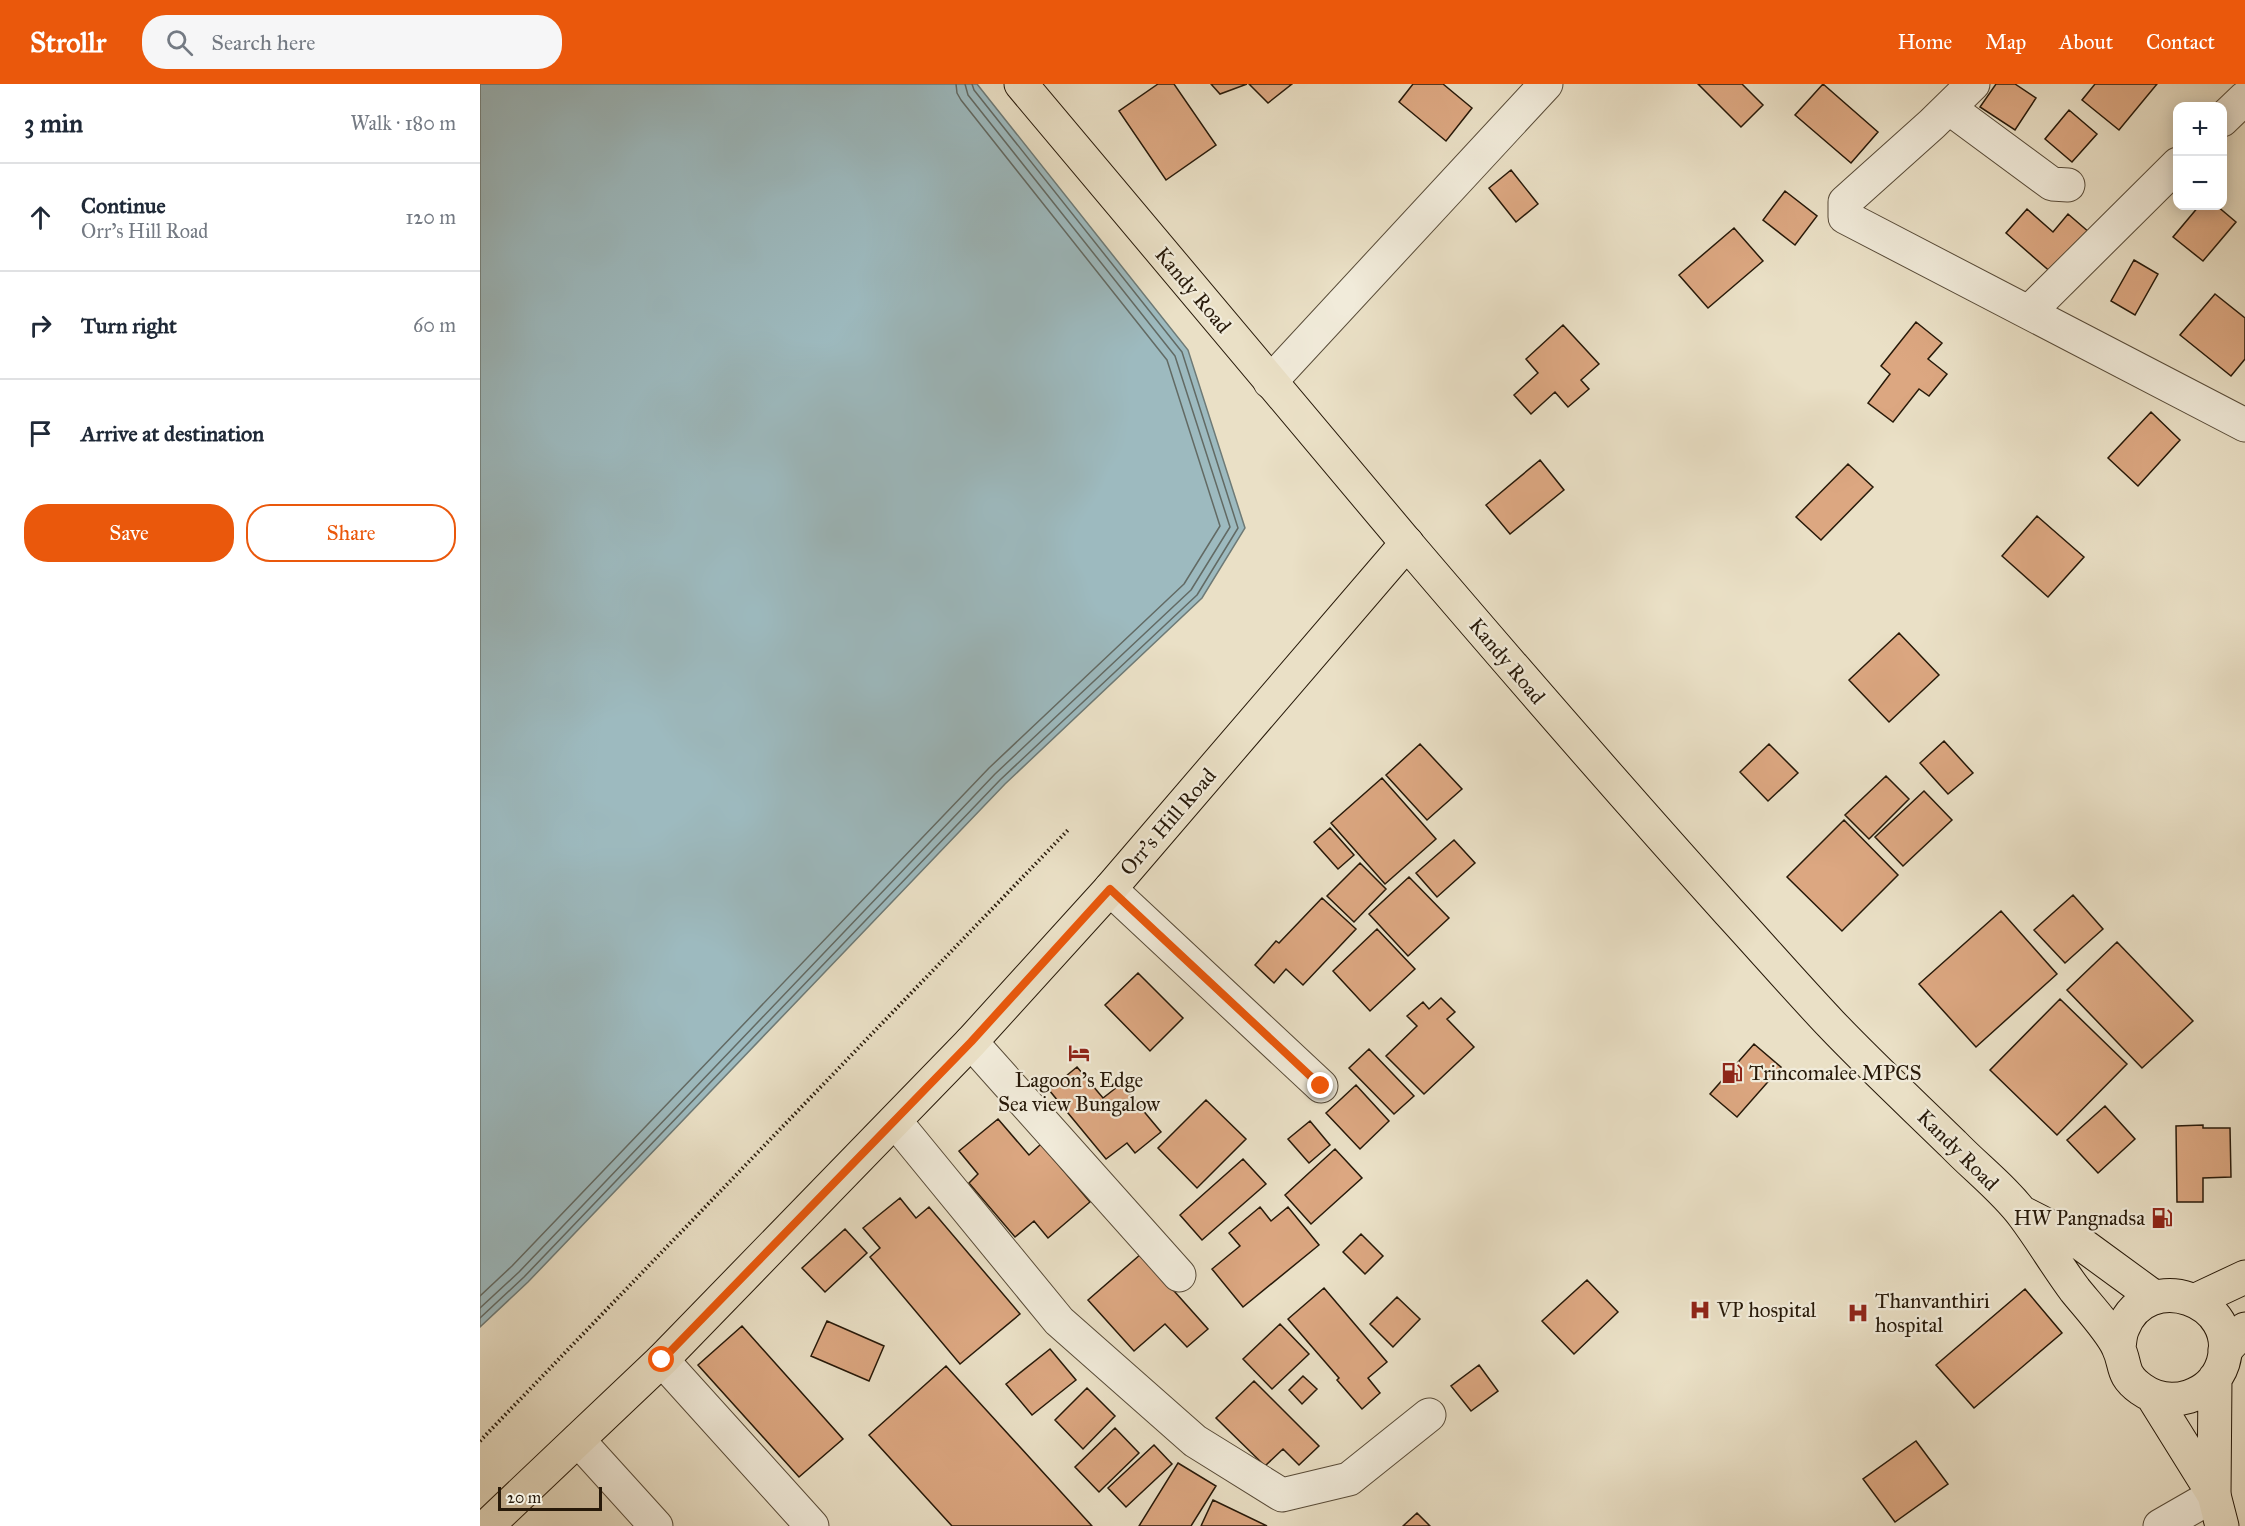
<!DOCTYPE html>
<html lang="en">
<head>
<meta charset="utf-8">
<style>
  body { margin:0; font-family:"IM FELL Great Primer",serif; background:#f6f6f7; color:#1f2937 }
  .controls { position:absolute; right:18px; top:18px; display:grid; overflow:hidden; border-radius:12px; box-shadow:0 3px 15px #0003 }
  .controls button { width:54px; height:54px; display:grid; place-items:center; padding:0; border:0; border-bottom:2px solid #e0e1e3; background:#fff; color:#1f2937; font:30px sans-serif }
  .scale { position:absolute; left:18px; bottom:15px; width:104px; box-sizing:border-box; padding-left:6px; border:3px solid #271909; border-top:0; font-size:16px; line-height:21px; white-space:nowrap; color:#271909; -webkit-text-stroke:4px #f1ebda; paint-order:stroke }
  .stop { position:absolute; width:18px; height:18px; margin:-14px; border:4px solid #ea580c; border-radius:50%; background:#fff }
  .stop.end { background:#ea580c; border-color:#fff; box-shadow:0 2px 6px #0008 }
  .list { margin:0; padding:0; list-style:none }
  h2 { display:flex; justify-content:space-between; align-items:center; height:78px; margin:0; padding:0 24px; font-size:26px }
  h2 small { font-size:20px; font-weight:400; color:#747a83 }
  .list li { display:grid; grid-template-columns:39px 1fr auto; gap:18px; align-items:center; box-sizing:border-box; height:108px; padding:0 24px; border-top:2px solid #e0e1e3 }
  .list b { display:block; font-size:22px; white-space:nowrap }
  .list p { margin:0; font-size:20px; white-space:nowrap; color:#747a83 }
  .list em { font-size:20px; font-style:normal; color:#747a83 }
  .actions { display:flex; gap:12px; padding:18px 24px }
  .actions a { flex:1; padding:14px 0; border:2px solid #ea580c; border-radius:24px; text-align:center; font-size:21px; color:#ea580c }
  .actions .main { background:#ea580c; color:#fff }
  .icon { flex:none; width:33px; height:33px; fill:none; stroke:currentColor; stroke-width:2; stroke-linecap:round; stroke-linejoin:round }
  .map { position:relative; flex:none; width:1765px; height:1442px; overflow:hidden }
  header { display:flex; align-items:center; gap:36px; box-sizing:border-box; height:84px; padding:0 30px; background:#ea580c; color:#fff }
  header strong { font-size:28px }
  nav { display:flex; gap:33px; margin-inline-start:auto; font-size:21px }
  .search { width:420px; height:54px; background:#f6f6f7; display:flex; align-items:center; gap:15px; box-sizing:border-box; padding:0 21px; border-radius:24px; color:#747a83; font-size:22px }
  main { display:flex }
  aside { flex:1; background:#fff }
  .map>svg:first-child { display:block }
  .water { fill:#9dbabf; stroke:#6e7a76; stroke-width:1.5 }
  .lines { fill:none; stroke-linecap:round; stroke-linejoin:round }
  .shore { stroke:#626a64; stroke-width:1.5 }
  .building { fill:#dca781; stroke:#271909; stroke-width:1.5 }
  .minor-casing { stroke:#584b38; stroke-width:35 }
  .major-casing { stroke:#271909; stroke-width:35 }
  .highway-casing { stroke:#271909; stroke-width:35 }
  .path { stroke:#271909; stroke-width:4; stroke-dasharray:1.5 3; stroke-linecap:butt }
  .minor { stroke:#f1ebda; stroke-width:33 }
  .major { stroke:#eae0c6; stroke-width:33 }
  .highway { stroke:#eae0c6; stroke-width:33 }
  .route { stroke:#ea580c; stroke-width:8 }
  .labels { text-anchor:middle; dominant-baseline:central; stroke-width:4.5; stroke-linejoin:round; paint-order:stroke }
  .street-label { font-size:21px; fill:#271909; stroke:#f1ebda }
  .poi-label { font-size:21px; fill:#271909; stroke:#f1ebda; text-anchor:start }
</style>
</head>
<body>
<header>
<strong>Strollr</strong>
<div class="search"><svg class="icon" aria-label="search" viewBox="0 0 24 24"><circle cx="10" cy="10" r="6"/><path d="M15 15l6 6"/></svg>Search here</div>
<nav><a>Home</a><a>Map</a><a>About</a><a>Contact</a></nav>
</header>
<main>
<aside>
<h2>3 min<small>Walk · 180 m</small></h2>
<ul class="list">
<li><svg class="icon" aria-label="ahead" viewBox="0 0 24 24"><path d="M12 20V5M6 11l6-6 6 6"/></svg><div><b>Continue</b><p>Orr’s Hill Road</p></div><em>120 m</em></li>
<li><svg class="icon" aria-label="right" viewBox="0 0 24 24"><path d="M7 20v-9h11M14 6l5 5-5 5"/></svg><div><b>Turn right</b></div><em>60 m</em></li>
<li><svg class="icon" aria-label="arrive" viewBox="0 0 24 24"><path d="M6 21V4h12l-3 4 3 4H6"/></svg><div><b>Arrive at destination</b></div></li>
</ul>
<div class="actions"><a class="main">Save</a><a>Share</a></div>
</aside>
<div class="map">
<svg width="1765" height="1442" viewBox="0 0 1765 1442">
  <rect width="100%" height="100%" fill="#eae0c6"/>
  <filter id="stains"><feTurbulence type="fractalNoise" baseFrequency=".00333" numOctaves="4"/><feColorMatrix values="0 0 0 0 .2 0 0 0 0 .09 0 0 0 0 .02 0 0 0 .5 -.17"/></filter>
  <radialGradient id="worn" r=".72"><stop offset=".6" stop-color="#630" stop-opacity="0"/><stop offset="1" stop-color="#630" stop-opacity=".3"/></radialGradient>
  <!-- water -->
  <path class="water" d="M0,0H497L708,266L765,444L722,514L525,700L48,1198L0,1243Z"/>
  <g class="lines">
    <!-- shore -->
    <path class="shore" d="M0,1212L32,1182L509,684L704,500L740,442L687,276L481,16L477,9L476,0
      M0,1224L39,1188L515,690L711,506L750,443L695,272L488,11L485,0
      M0,1234L44,1193L520,696L717,511L758,444L702,268L494,6L492,0"/>
  </g>
  <!-- building -->
  <path class="building" d="M678,0H694L736,61L686,96L639,27Z
    M731,0H767L740,10Z
    M769,0H812L788,19Z
    M933,0H963L992,24L966,57L919,18Z
    M1218,0H1262L1283,21L1261,43Z
    M1343,0L1398,48L1371,79L1315,31Z
    M1516,0H1535L1556,14L1535,46L1500,23Z
    M1615,0H1677L1639,46L1602,16Z
    M1589,26L1617,50L1592,78L1565,55Z
    M1031,86L1058,120L1036,138L1009,104Z
    M1305,107L1337,132L1315,161L1283,136Z
    M1719,122H1737L1756,138L1723,177L1693,153Z
    M1547,125L1573,148L1588,130L1610,149L1573,190L1526,149Z
    M1254,144L1283,177L1228,224L1199,191Z
    M1654,176L1678,190L1655,231L1631,217Z
    M1735,210L1765,234V275L1751,292L1700,251Z
    M1436,238L1462,259L1448,275L1467,290L1449,312L1439,305L1413,338L1388,319L1410,290L1401,282Z
    M1083,241L1119,280L1101,296L1109,305L1088,323L1075,308L1051,330L1034,311L1058,289L1046,275Z
    M1671,328L1700,356L1658,402L1628,374Z
    M1060,376L1084,406L1030,450L1006,421Z
    M1368,380L1393,403L1341,456L1316,433Z
    M1557,432L1604,473L1568,513L1522,472Z
    M1419,549L1459,591L1409,638L1369,596Z
    M1464,657L1493,689L1468,710L1440,679Z
    M940,660L982,705L947,736L906,691Z
    M1289,660L1318,689L1288,717L1260,688Z
    M1406,692L1429,715L1389,755L1365,731Z
    M902,694L956,755L905,800L851,739Z
    M1444,707L1472,736L1423,782L1395,753Z
    M1364,736L1418,791L1362,847L1307,793Z
    M850,744L874,771L858,785L834,758Z
    M974,756L995,779L957,813L936,789Z
    M880,779L906,805L874,838L847,812Z
    M929,793L969,834L928,872L889,830Z
    M1593,811L1623,845L1585,879L1554,846Z
    M842,814L876,845L823,901L806,885L794,899L775,881L796,857L799,859Z
    M1521,827L1577,890L1496,963L1439,900Z
    M897,845L935,885L890,927L853,887Z
    M1637,858L1713,937L1662,984L1587,906Z
    M658,889L703,934L670,967L625,921Z
    M961,914L975,928L967,935L994,963L944,1010L906,972L937,942L927,932L943,918L949,925Z
    M1580,915L1647,980L1577,1051L1510,986Z
    M1274,960L1301,983L1257,1033L1230,1010Z
    M889,965L934,1012L914,1030L869,984Z
    M597,983L623,1014L641,1000L681,1048L655,1069L647,1059L626,1075L569,1006Z
    M876,1001L909,1037L880,1065L846,1029Z
    M726,1016L766,1055L717,1104L678,1064Z
    M1625,1022L1655,1055L1618,1089L1587,1056Z
    M518,1035L549,1071L561,1060L610,1118L568,1154L554,1137L535,1153L489,1099L498,1090L479,1067Z
    M830,1037L850,1061L829,1079L808,1055Z
    M1723,1041V1044H1750L1751,1093L1723,1094V1118H1697L1696,1042Z
    M855,1065L882,1094L831,1140L805,1111Z
    M763,1075L786,1100L722,1156L700,1131Z
    M420,1114L436,1134L449,1123L540,1230L480,1280L390,1173L400,1164L383,1144Z
    M780,1123L791,1137L808,1123L839,1161L763,1223L732,1185L760,1162L749,1149Z
    M365,1145L387,1169L345,1208L322,1184Z
    M881,1150L903,1172L885,1190L863,1168Z
    M661,1170L728,1245L707,1263L685,1240L654,1267L608,1216Z
    M1107,1196L1138,1228L1094,1270L1062,1237Z
    M844,1204L907,1278L888,1294L900,1309L882,1325L857,1296L859,1294L808,1235Z
    M1545,1205L1582,1249L1494,1324L1456,1281Z
    M917,1213L940,1235L913,1263L890,1240Z
    M347,1237L404,1262L389,1297L331,1272Z
    M800,1240L829,1270L792,1305L763,1275Z
    M262,1242L363,1355L319,1393L218,1281Z
    M570,1265L596,1296L552,1331L526,1300Z
    M999,1281L1018,1307L991,1327L971,1302Z
    M466,1282L612,1442H472L389,1351Z
    M823,1292L837,1305L822,1320L809,1306Z
    M774,1297L839,1362L819,1381L803,1365L785,1382L736,1334Z
    M607,1304L635,1332L603,1365L575,1336Z
    M635,1344L659,1369L619,1408L595,1383Z
    M1436,1357L1468,1400L1415,1438L1383,1395Z
    M674,1361L692,1380L646,1423L628,1404Z
    M698,1379L736,1402L711,1442H659Z
    M733,1416L787,1442H721Z
    M937,1429L950,1442H923Z"/>
  <g class="lines">
    <defs>
      <path id="minor" d="M1493,0L1452,40L1365,118V133L1765,341
        M1469,24L1572,100L1588,101
        M1742,36L1765,14
        M1549,228L1698,80
        M790,298L1066,0
        M630,805L841,1002
        M491,958L699,1191
        M415,1037L579,1237L715,1357L802,1411L869,1395L949,1331
        M182,1276L332,1442
        M98,1356L176,1442
        M1680,1442L1734,1411"/>
      <path id="major" d="M1716,1216L1765,1193
        M1745,1266L1765,1245
        M7,1442L182,1276L491,958L630,805L927,459"/>
      <path id="highway" d="M541,0C670,155 800,309 930,463C1035,586 1141,708 1249,828C1283,865 1316,903 1351,940C1390,981 1432,1020 1473,1060C1495,1083 1525,1106 1544,1132C1562,1156 1577,1182 1595,1206C1607,1221 1631,1247 1638,1263C1647,1281 1640,1290 1661,1305C1690,1326 1732,1313 1743,1279C1762,1216 1667,1183 1643,1244C1640,1250 1640,1257 1639,1263
        M1543,1129L1596,1156L1674,1213
        M1735,1294L1734,1411L1742,1442
        M1673,1313L1734,1411"/>
    </defs>
    <!-- minor casing -->
    <use href="#minor" class="minor-casing"/>
    <!-- major casing -->
    <use href="#major" class="major-casing"/>
    <!-- highway casing -->
    <use href="#highway" class="highway-casing"/>
    <!-- path -->
    <path class="path" d="M0,1357L589,745"/>
    <!-- minor -->
    <use href="#minor" class="minor"/>
    <!-- major -->
    <use href="#major" class="major"/>
    <!-- highway -->
    <use href="#highway" class="highway"/>
  </g>
  <g class="lines">
    <!-- route -->
    <path class="route" d="M182,1276L491,958L630,805L841,1002"/>
  </g>
  <!-- icons -->
  <defs>
    <symbol id="hotel-bare" viewBox="-9 -9 18 18"><path d="M-6-4.5h1.5V1H6V5H4.5V3h-9V5H-6ZM-4 0a1.8 1.8 0 1 1 3.6 0ZM.5 0V-2.5h3Q6-2.5 6 0Z" fill="#8f2418" stroke="#f1ebda" stroke-width="2.5" paint-order="stroke"/></symbol>
    <symbol id="fuel-bare" viewBox="-9 -9 18 18"><path d="M-5.5-6h7V0h2V4h1.3V-2.5L3-4.5l.8-.8L6-3V5H2.5V1h-1V6h-7ZM-4.2-4.7v3.2H.2V-4.7Z" fill="#8f2418" stroke="#f1ebda" stroke-width="2.5" paint-order="stroke"/></symbol>
    <symbol id="hospital-bare" viewBox="-9 -9 18 18"><path d="M-5-5h3v3.5h4V-5h3V5h-3V1.5h-4V5h-3Z" fill="#8f2418" stroke="#f1ebda" stroke-width="2.5" paint-order="stroke"/></symbol>
  </defs>
  <g fill-rule="evenodd">
    <use href="#hotel-bare" x="584" y="954" width="30" height="30"/>
    <use href="#fuel-bare" x="1237" y="974" width="30" height="30"/>
    <use href="#fuel-bare" x="1667" y="1119" width="30" height="30"/>
    <use href="#hospital-bare" x="1205" y="1211" width="30" height="30"/>
    <use href="#hospital-bare" x="1363" y="1214" width="30" height="30"/>
  </g>
  <g class="labels">
    <!-- street labels -->
    <g class="street-label">
      <text transform="translate(713 206) rotate(50)">Kandy Road</text>
      <text transform="translate(1027 577) rotate(50)">Kandy Road</text>
      <text transform="translate(688 738) rotate(-49)">Orr’s Hill Road</text>
      <text transform="translate(1478 1066) rotate(45)">Kandy Road</text>
    </g>
    <!-- poi labels -->
    <g class="poi-label">
      <text x="1269" y="989">Trincomalee MPCS</text>
      <text x="599" y="996" text-anchor="middle">Lagoon's Edge<tspan x="599" dy="24">Sea view Bungalow</tspan></text>
      <text x="1665" y="1134" text-anchor="end">HW Pangnadsa</text>
      <text x="1395" y="1217">Thanvanthiri<tspan x="1395" dy="24">hospital</tspan></text>
      <text x="1237" y="1226">VP hospital</text>
    </g>
  </g>
  <rect width="100%" height="100%" filter="url(#stains)"/>
  <rect width="100%" height="100%" fill="url(#worn)"/>
</svg>
<div class="controls">
<button>+</button>
<button>−</button>
</div>
<div class="scale">20 m</div>
<div class="stop" style="left:182px;top:1276px"></div>
<div class="stop end" style="left:841px;top:1002px"></div>
</div>
</main>
</body>
</html>
